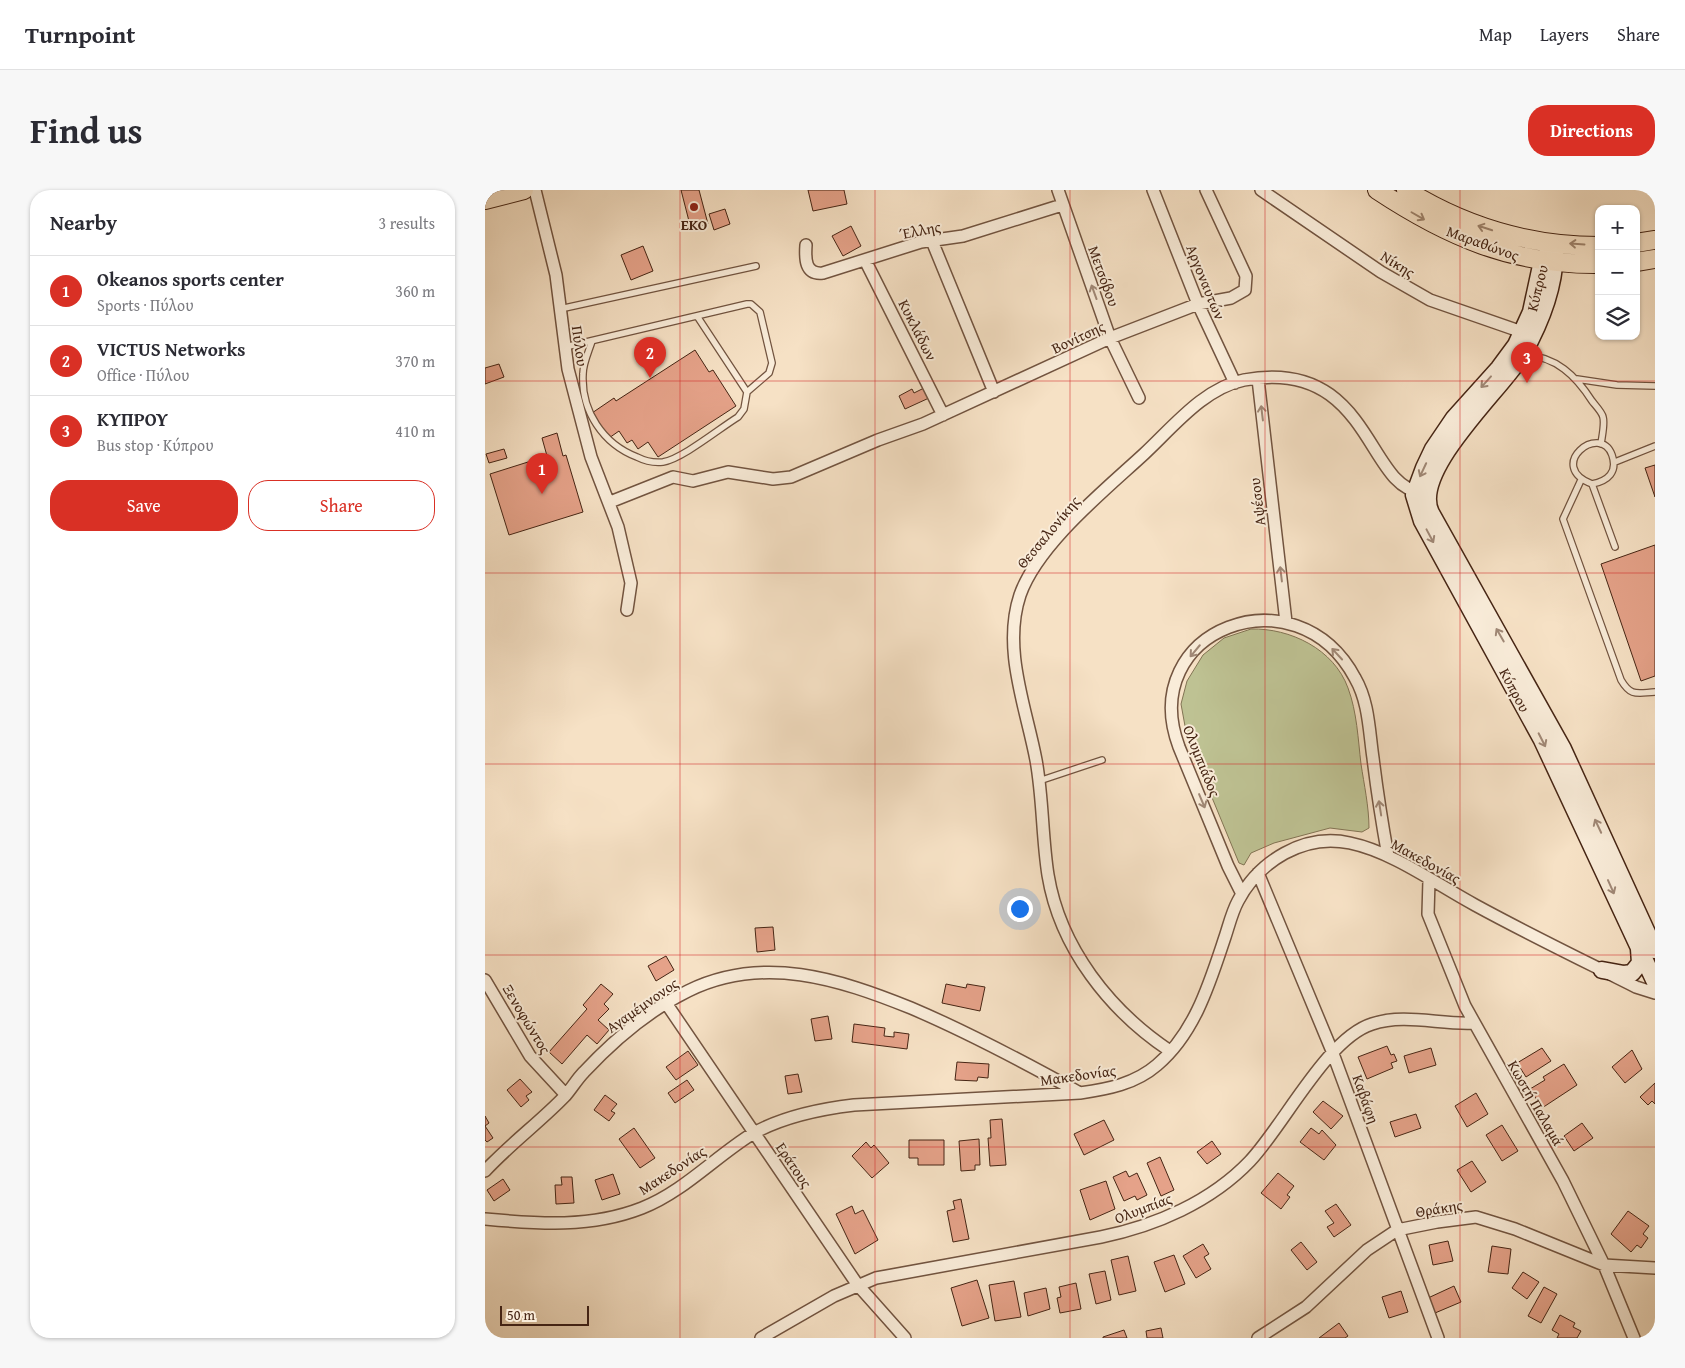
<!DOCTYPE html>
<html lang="en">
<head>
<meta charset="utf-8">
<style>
  body { margin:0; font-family:"Gentium Book Plus",serif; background:#f7f7f7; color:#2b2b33 }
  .controls { position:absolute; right:15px; top:15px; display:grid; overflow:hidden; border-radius:10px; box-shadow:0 1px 4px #0004 }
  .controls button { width:45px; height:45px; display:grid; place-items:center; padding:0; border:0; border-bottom:1px solid #e1e1e2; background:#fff; color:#2b2b33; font:25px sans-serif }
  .scale { position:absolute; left:15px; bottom:12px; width:89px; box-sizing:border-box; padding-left:5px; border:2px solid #462514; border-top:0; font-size:14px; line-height:18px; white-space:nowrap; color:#462514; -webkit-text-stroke:4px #f9ecd9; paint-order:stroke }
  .you { position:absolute; left:534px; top:718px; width:18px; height:18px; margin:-12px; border:4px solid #fff; border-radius:50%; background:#1a73e8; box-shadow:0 0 0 8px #1a73e833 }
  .badge { display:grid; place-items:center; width:32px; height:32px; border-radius:50%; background:#d93025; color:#fff; font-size:16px; font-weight:700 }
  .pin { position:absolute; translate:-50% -41px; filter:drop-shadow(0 1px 2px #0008) }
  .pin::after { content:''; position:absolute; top:26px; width:18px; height:15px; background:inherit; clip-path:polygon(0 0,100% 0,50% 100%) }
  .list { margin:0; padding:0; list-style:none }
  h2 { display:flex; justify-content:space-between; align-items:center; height:65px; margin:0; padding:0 20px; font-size:21px }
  h2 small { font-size:16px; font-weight:400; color:#7c7c81 }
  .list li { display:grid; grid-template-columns:32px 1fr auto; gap:15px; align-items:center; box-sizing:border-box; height:70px; padding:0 20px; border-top:1px solid #e1e1e2 }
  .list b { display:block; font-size:19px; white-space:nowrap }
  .list p { margin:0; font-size:16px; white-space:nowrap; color:#7c7c81 }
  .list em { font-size:16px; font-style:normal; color:#7c7c81 }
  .actions { display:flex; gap:10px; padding:15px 20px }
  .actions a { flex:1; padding:11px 0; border:1px solid #d93025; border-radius:20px; text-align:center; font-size:18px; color:#d93025 }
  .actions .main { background:#d93025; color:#fff }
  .icon { flex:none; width:28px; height:28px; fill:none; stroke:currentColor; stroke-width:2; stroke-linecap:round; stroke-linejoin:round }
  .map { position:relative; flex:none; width:1170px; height:1148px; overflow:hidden; border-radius:20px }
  header { display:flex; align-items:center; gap:30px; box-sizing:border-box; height:70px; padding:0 25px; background:#fff; border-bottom:1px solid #e1e1e2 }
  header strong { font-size:24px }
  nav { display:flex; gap:28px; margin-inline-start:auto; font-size:18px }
  .intro { display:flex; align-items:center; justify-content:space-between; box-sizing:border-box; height:120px; padding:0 30px }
  h1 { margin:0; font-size:35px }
  .button { padding:12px 22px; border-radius:20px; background:#d93025; color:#fff; font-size:18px; font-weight:700 }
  main { display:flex; gap:30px; padding:0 30px }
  aside { flex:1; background:#fff; border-radius:20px; box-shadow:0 1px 4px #0004 }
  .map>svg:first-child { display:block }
  .green { fill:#bec293; stroke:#827454 }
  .building { fill:#e5a289; stroke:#462514 }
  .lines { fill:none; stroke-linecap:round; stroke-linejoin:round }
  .lane-casing { stroke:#725440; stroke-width:8 }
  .street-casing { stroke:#725440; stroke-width:14 }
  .secondary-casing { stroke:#462514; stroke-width:19 }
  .primary-casing { stroke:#462514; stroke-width:20 }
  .lane { stroke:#f9ecd9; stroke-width:5.5 }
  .street { stroke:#f9ecd9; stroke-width:11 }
  .secondary { stroke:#f9ecd9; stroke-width:16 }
  .primary { stroke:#f6e1c5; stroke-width:18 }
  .oneway { stroke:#9e836c }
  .oneway2 { stroke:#a08876 }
  .grid { fill:none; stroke:#d62828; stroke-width:1; stroke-opacity:0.55 }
  .poi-dot { fill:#8f2418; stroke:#f9ecd9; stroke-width:2 }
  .labels { text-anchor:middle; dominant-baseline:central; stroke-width:4; stroke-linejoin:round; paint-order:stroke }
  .poi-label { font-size:15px; font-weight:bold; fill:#462514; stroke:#f9ecd9 }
  .street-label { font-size:15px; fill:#462514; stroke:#f9ecd9 }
</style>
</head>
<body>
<header>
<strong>Turnpoint</strong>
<nav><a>Map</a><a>Layers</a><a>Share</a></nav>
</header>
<div class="intro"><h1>Find us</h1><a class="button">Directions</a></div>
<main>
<aside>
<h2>Nearby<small>3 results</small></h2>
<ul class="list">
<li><span class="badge">1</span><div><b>Okeanos sports center</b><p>Sports · Πύλου</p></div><em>360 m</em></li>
<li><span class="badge">2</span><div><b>VICTUS Networks</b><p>Office · Πύλου</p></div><em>370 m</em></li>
<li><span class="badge">3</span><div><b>ΚΥΠΡΟΥ</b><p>Bus stop · Κύπρου</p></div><em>410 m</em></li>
</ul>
<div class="actions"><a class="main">Save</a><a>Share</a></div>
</aside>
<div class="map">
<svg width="1170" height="1148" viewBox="0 0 1170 1148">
  <rect width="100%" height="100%" fill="#f6e1c5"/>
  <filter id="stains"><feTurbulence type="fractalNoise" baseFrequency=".004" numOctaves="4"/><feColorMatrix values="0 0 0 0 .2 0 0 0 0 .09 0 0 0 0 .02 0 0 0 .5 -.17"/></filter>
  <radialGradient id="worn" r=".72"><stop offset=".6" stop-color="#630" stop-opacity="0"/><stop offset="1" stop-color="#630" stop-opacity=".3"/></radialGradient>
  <!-- green -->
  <path class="green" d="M766,439C805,438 849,459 863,498C872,522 873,549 876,574C879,594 884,617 884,638L877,642L845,638L789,653L766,663L759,675L754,673L702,547L696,514L702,491L718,465L739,448Z"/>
  <!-- building -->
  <path class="building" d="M196,0H214L223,34L206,39Z
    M323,0H359L362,14L328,21Z
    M240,19L245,34L229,40L224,24Z
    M366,36L376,56L358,66L347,46Z
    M158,56L168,81L146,90L136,65Z
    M210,160L224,182L228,180L251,216L173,267L163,252L153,259L147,250L142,253L134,241L124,248L107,223L129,208L131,211Z
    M14,174L19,187L0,194V178Z
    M439,198L444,208L420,219L414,206L427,199L429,203Z
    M72,243L78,266L81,265L98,322L24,345L5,284L62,266L57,248Z
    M19,259L22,268L4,273L1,264Z
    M1170,275V307L1160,278Z
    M1170,355V486L1156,491L1116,374Z
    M288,737L290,760L272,762L270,738Z
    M181,766L189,780L171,791L163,776Z
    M116,794L128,804L119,814L124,819L113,830L124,840L112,854L102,845L77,874L64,862L102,819L98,815Z
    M461,794L481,798L482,794L500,797L495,821L457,813Z
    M343,826L347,849L330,851L326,829Z
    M369,834L400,838L399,846L409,847V842L424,844L422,859L367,852Z
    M902,856L906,865L909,864L912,871L906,873L908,878L882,889L873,867Z
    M946,858L951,875L924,883L919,866Z
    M1057,858L1066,871L1041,887L1032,873Z
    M1147,860L1157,879L1140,893L1127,877Z
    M203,861L213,875L191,890L181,877Z
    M472,872L504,874L503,888L493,887L492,891L470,890Z
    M1079,874L1092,895L1057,918L1045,899L1060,890L1058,887Z
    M313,884L317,902L303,904L300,886Z
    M35,889L47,902L41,906L44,910L36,917L22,900Z
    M202,890L209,900L190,913L183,903Z
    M1170,893V914L1167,911L1163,915L1155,907Z
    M991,903L1003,924L982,937L970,916Z
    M120,905L132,914L126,921L130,923L124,931L109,920Z
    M838,911L858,926L846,939L828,922Z
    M931,924L936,938L910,947L905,932Z
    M0,926L4,933L0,936L8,948L2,952L0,950Z
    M517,929L521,975L505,976L503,948H506L505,930Z
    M619,930L629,950L599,965L589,944Z
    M1097,933L1108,948L1089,961L1079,946Z
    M1017,935L1033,961L1017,971L1001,945Z
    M149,938L170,968L155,978L134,949Z
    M826,938L834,944L837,940L851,955L839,970L815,952Z
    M494,949L495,975H490V980L476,981L474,951Z
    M424,950H459V975H433V968H424Z
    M727,951L736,964L722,974L712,962Z
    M381,952L386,958L389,955L404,973L387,988L367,966Z
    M675,967L689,1000L676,1006L662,973Z
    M987,971L1001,992L986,1002L972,980Z
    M641,981L644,987L652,983L662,1005L652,1010L650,1006L639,1011L628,987Z
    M793,983L809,996L802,1005L805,1007L796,1019L776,1003Z
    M128,984L135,1004L117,1010L110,990Z
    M76,987H87L89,1013L71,1014L70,995H77Z
    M18,989L25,1000L9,1011L2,1000Z
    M621,991L630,1019L605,1030L595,1000Z
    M476,1009L484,1049L468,1052L462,1021L470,1019L468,1011Z
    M851,1014L866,1035L849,1047L842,1037L849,1033L840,1021Z
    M367,1016L370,1024L378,1020L393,1050L370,1064L351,1024Z
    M1143,1021L1164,1036L1158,1044L1163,1048L1156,1058L1152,1055L1146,1062L1126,1044Z
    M963,1051L968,1071L948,1075L944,1055Z
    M816,1052L832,1072L822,1080L806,1060Z
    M718,1054L724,1064L719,1067L726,1079L711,1088L698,1066Z
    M1007,1056L1026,1059L1023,1084L1003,1082Z
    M689,1065L700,1094L680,1102L669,1072Z
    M643,1066L651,1101L634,1105L626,1070Z
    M620,1081L626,1110L611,1114L604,1084Z
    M1038,1082L1054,1092L1042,1109L1027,1098Z
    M492,1090L504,1128L477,1136L466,1098Z
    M529,1091L536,1127L510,1131L504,1095Z
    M591,1093L596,1119L575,1123L572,1108L576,1107L574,1097Z
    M969,1096L976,1112L950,1123L943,1108Z
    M1059,1097L1072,1104L1056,1133L1043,1126Z
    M561,1098L565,1119L543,1126L539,1103Z
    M916,1101L923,1122L904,1128L897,1107Z
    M1075,1125L1090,1133L1088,1137L1096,1141L1092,1148H1072L1074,1144L1067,1140Z
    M854,1133L863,1146L860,1148H834Z
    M676,1138L678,1148H662L661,1141Z
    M639,1140L642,1148H618V1147Z"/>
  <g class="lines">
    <defs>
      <path id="lane" d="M75,119L271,76
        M107,151C104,161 98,173 98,184C96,221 118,254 152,267C160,271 169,273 178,272C197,269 235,238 253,227L259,219L262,202
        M80,157L262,114H266L275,122L287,173L284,183L262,202L212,126
        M1039,165C1071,166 1091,186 1107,211C1110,215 1117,222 1118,227C1120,234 1117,246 1116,254
        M1092,189L1132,195L1170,196
        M1130,272L1170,256
        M1096,290L1078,329L1136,490C1146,507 1152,503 1170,502
        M1107,294C1123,291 1133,282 1127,265C1115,232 1060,276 1107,294L1130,357
        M554,591L617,570"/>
      <path id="street" d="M50,0L71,85L83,179L106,267L133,337L146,393L142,420
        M573,0L625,148L654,208
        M668,0L713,114L750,193
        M776,0L896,82L945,110L1043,144
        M447,51L509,202
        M321,55C320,69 320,85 338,83L436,52L478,46L577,15
        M380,70L458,225
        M773,189L801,432
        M125,312L188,287L208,291L243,282L288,289L306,287L393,250L438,234L625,148L713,114L746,108L760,100L761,86L721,0
        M773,683L847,861L953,1148
        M944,690L943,724L980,816L1078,991L1119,1075L1149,1148
        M757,704L743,676L694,557C650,440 811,378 870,488C884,512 884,541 888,568C892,601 897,633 903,666
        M0,790L45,866L81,905
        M181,813L372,1094L420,1148
        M685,861C625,821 575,758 563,685C557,647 558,608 551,570C541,517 517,459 535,405C553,354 620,300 659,264C688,237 719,198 759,190C885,166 882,299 936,302
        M0,981C25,954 55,932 80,906C87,898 92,889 99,882C129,850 164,820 203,801C278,764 354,789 426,818C485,843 539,872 595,903
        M0,1029C54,1034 106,1038 157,1018C198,1002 230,967 267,944C297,927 335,919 369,915L595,903C623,899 650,894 672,875C710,843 725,792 740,747C744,735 747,722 753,711C774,671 819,643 865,653C908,662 951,694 990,715C1043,744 1097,770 1151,797L1170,803
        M276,1148L349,1106L391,1088L616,1047C670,1036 726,1012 765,971C799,935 842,848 887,834C920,823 955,835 989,833
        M773,1148L821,1117L882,1060L912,1040L952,1032L991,1027L1030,1039L1119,1075L1170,1078"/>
      <path id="secondary" d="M1065,60L1057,71L1046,122L1031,155L1014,178L969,228L948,259L939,278L929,305L937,331L1057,550L1170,792
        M1070,60C1070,97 1056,132 1038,164C1017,199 925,281 946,323L1078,559L1170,760
        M1117,780L1139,784L1147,783L1155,773L1154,759"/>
      <path id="primary" d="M892,0C963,47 1028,75 1114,74
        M921,0C979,36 1045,56 1114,56
        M0,10L39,0
        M1151,53L1170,50
        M1151,72L1170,69"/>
    </defs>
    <!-- lane casing -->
    <use href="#lane" class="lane-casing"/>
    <!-- street casing -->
    <use href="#street" class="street-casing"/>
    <!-- secondary casing -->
    <use href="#secondary" class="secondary-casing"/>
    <!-- primary casing -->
    <use href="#primary" class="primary-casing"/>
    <!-- lane -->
    <use href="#lane" class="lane"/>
    <!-- street -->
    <use href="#street" class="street"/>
    <!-- secondary -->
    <use href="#secondary" class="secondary"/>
    <!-- primary -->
    <use href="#primary" class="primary"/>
  </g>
  <!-- one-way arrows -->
  <defs><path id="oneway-shaft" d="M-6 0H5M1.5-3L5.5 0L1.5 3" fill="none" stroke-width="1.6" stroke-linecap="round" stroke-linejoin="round" transform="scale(1.25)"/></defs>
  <g class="oneway">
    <use href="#oneway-shaft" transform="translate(933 26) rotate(30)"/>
    <use href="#oneway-shaft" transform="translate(1000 38) rotate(-162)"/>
    <use href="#oneway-shaft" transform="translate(1092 54) rotate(-176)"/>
  </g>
  <g class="oneway2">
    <use href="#oneway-shaft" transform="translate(609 102) rotate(-110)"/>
    <use href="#oneway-shaft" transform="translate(1001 192) rotate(132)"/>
    <use href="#oneway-shaft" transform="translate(777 223) rotate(-97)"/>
    <use href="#oneway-shaft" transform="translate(938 280) rotate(115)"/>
    <use href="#oneway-shaft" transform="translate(945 346) rotate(62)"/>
    <use href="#oneway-shaft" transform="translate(796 384) rotate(-97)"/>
    <use href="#oneway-shaft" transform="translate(1015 445) rotate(-120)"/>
    <use href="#oneway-shaft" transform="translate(710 461) rotate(130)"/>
    <use href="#oneway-shaft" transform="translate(852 464) rotate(-133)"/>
    <use href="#oneway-shaft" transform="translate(1057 550) rotate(63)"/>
    <use href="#oneway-shaft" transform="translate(717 611) rotate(67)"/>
    <use href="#oneway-shaft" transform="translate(895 618) rotate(-99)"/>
    <use href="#oneway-shaft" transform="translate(1113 636) rotate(-115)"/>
    <use href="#oneway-shaft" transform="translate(1126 697) rotate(66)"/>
  </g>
  <!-- grid -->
  <path class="grid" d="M195,0V1148M390,0V1148M585,0V1148M780,0V1148M975,0V1148M0,191H1170M0,383H1170M0,574H1170M0,765H1170M0,957H1170"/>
  <!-- markers -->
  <circle class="poi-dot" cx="209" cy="17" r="5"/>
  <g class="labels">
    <!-- poi labels -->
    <g class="poi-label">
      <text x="209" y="34">EKO</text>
    </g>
    <!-- street labels -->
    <g class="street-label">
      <text transform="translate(435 40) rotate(-11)">Έλλης</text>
      <text transform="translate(998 53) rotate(20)">Μαραθώνος</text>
      <text transform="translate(913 74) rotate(32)">Νίκης</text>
      <text transform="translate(619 86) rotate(70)">Μετσόβου</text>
      <text transform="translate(721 92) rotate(68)">Αργοναυτών</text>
      <text transform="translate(1052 98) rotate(-76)">Κύπρου</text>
      <text transform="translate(433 140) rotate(63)">Κυκλάδων</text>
      <text transform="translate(593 147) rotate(-25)">Βονίτσης</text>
      <text transform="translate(95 156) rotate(82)">Πύλου</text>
      <text transform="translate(772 312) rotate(-97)">Αψέσου</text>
      <text transform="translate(563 342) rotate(-50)">Θεσσαλονίκης</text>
      <text transform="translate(1030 500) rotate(62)">Κύπρου</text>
      <text transform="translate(717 571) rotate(68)">Ολυμπιάδος</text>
      <text transform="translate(941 671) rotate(29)">Μακεδονίας</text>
      <text transform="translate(157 815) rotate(-35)">Αγαμέμνονος</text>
      <text transform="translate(42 829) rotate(59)">Ξενοφώντος</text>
      <text transform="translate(593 885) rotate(-8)">Μακεδονίας</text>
      <text transform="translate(881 909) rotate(70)">Καβάφη</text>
      <text transform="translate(1051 913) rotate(60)">Κωστή Παλαμά</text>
      <text transform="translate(309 975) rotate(56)">Εράτους</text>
      <text transform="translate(187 980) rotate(-33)">Μακεδονίας</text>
      <text transform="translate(658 1018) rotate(-21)">Ολυμπίας</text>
      <text transform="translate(954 1018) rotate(-9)">Θράκης</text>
    </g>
  </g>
  <rect width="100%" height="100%" filter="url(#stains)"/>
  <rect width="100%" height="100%" fill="url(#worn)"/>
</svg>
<div class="controls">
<button>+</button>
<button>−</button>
<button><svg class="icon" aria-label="layers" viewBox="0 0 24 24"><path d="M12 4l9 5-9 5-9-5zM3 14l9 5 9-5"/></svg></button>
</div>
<div class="scale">50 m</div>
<div class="you"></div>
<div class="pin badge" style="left:57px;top:304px">1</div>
<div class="pin badge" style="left:165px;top:188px">2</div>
<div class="pin badge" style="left:1042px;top:193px">3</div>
</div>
</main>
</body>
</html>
